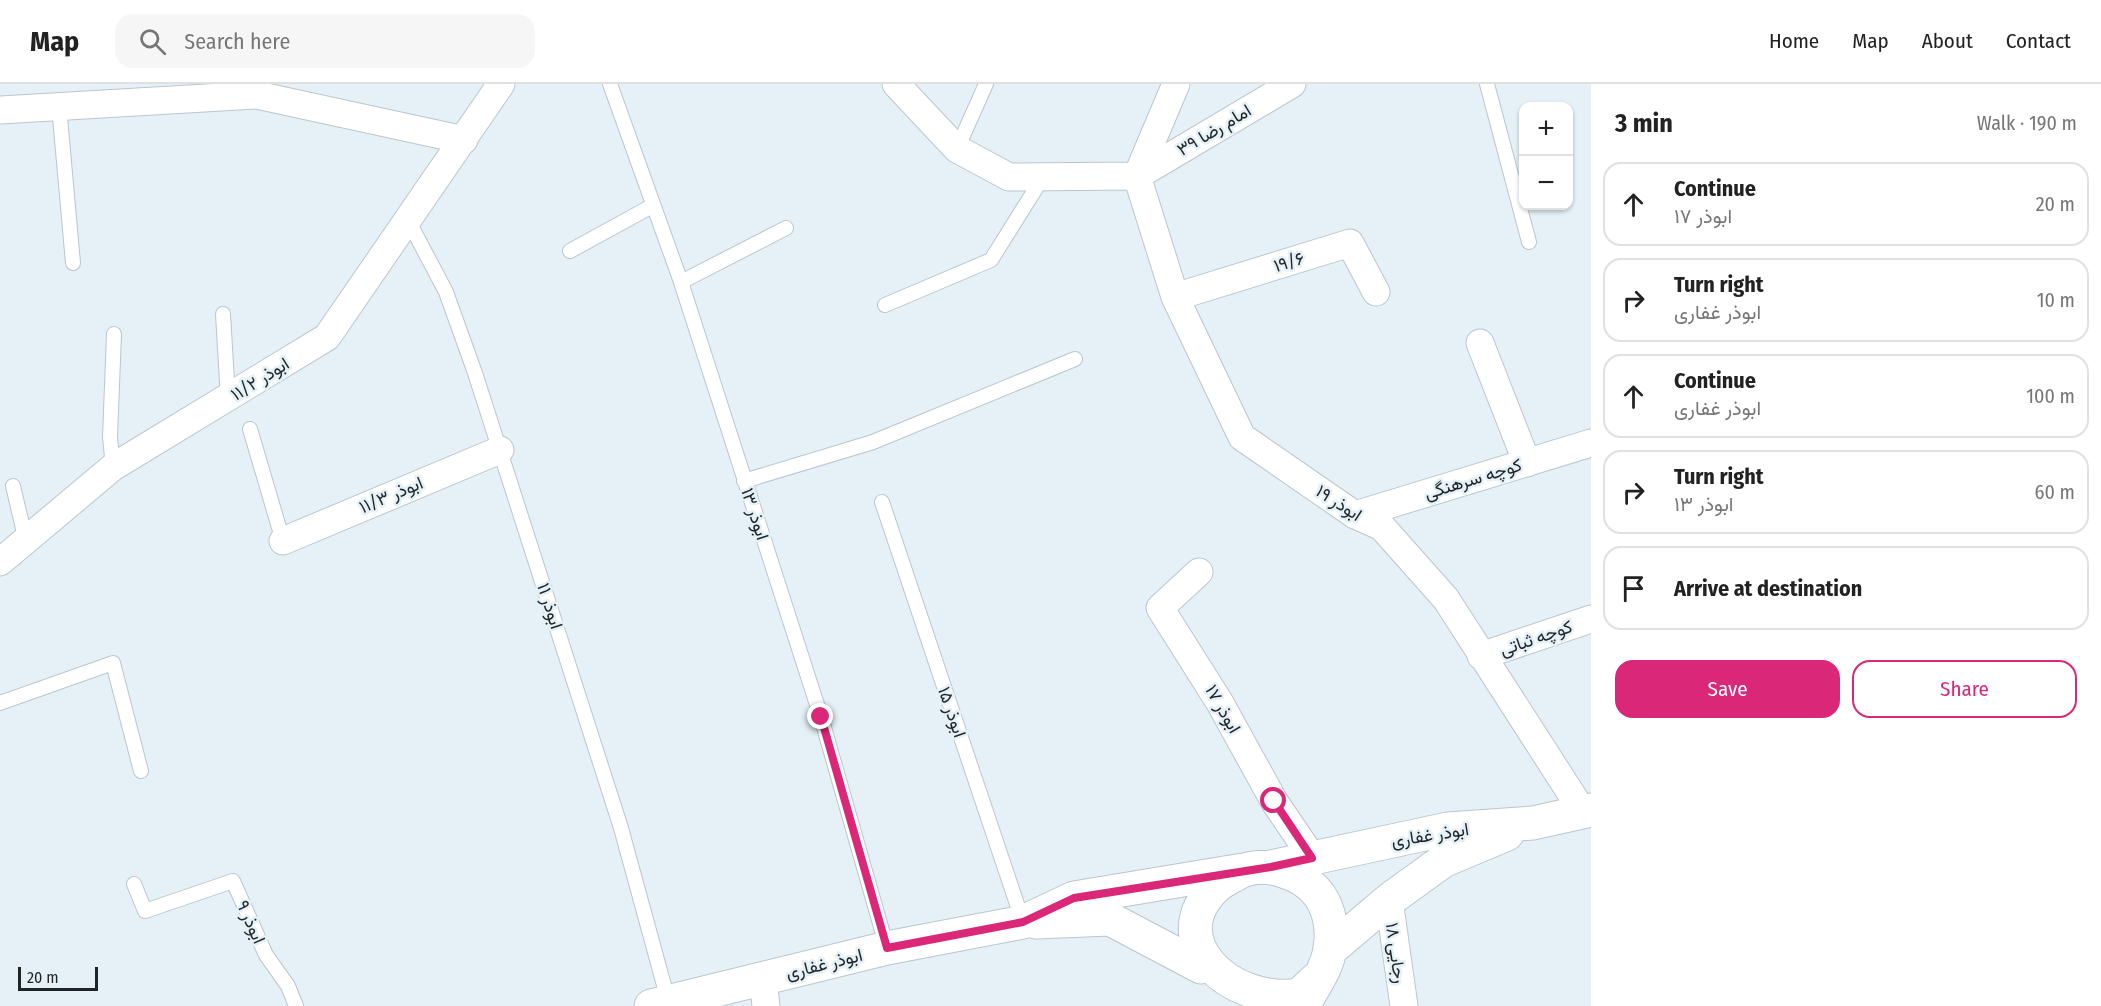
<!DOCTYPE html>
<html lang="en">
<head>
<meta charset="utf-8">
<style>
  body { margin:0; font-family:"Fira Sans Condensed",Vazirmatn,sans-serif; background:#f6f6f6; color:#222 }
  .controls { position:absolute; right:18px; top:18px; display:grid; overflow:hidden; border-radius:12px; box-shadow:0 2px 4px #0004 }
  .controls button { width:54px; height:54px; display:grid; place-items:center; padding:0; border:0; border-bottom:2px solid #e0e0e0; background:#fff; color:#222; font:30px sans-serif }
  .scale { position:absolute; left:18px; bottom:15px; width:80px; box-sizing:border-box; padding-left:6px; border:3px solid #1f2426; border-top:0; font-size:16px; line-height:21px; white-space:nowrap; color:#1f2426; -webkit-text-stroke:4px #e5f1f7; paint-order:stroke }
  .stop { position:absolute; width:18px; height:18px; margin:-14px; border:4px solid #db2777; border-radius:50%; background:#fff }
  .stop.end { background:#db2777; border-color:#fff; box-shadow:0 2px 6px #0008 }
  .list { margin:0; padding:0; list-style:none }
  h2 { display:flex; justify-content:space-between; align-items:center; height:78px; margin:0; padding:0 24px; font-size:26px }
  h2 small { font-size:20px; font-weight:400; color:#767676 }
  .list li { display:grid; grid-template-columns:39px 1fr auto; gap:18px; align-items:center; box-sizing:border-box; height:84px; margin:0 12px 12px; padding:0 12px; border:2px solid #e0e0e0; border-radius:18px }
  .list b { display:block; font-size:22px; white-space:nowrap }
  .list p { margin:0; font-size:20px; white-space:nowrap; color:#767676 }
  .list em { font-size:20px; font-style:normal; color:#767676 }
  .actions { display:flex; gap:12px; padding:18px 24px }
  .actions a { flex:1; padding:14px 0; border:2px solid #db2777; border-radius:18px; text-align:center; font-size:21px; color:#db2777 }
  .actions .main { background:#db2777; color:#fff }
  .icon { flex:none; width:33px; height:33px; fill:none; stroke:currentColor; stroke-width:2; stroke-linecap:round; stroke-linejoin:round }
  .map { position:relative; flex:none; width:1591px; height:922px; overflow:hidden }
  header { display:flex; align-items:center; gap:36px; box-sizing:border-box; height:84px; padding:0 30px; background:#fff; border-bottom:2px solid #e0e0e0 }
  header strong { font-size:28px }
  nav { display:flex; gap:33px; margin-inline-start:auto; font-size:21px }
  .search { width:420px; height:54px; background:#f6f6f6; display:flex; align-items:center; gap:15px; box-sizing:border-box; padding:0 21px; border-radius:18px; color:#767676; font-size:22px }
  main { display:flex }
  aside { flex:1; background:#fff }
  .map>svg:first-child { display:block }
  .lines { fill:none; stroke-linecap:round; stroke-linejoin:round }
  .service-casing { stroke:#bac6cb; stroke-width:16 }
  .minor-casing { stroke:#bac6cb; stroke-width:29 }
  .secondary-casing { stroke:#bac6cb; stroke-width:35 }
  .service { stroke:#fff; stroke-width:14 }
  .minor { stroke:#fff; stroke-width:27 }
  .secondary { stroke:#fff; stroke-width:33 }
  .route { stroke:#db2777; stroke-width:8 }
  .labels { text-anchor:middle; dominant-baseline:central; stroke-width:5; stroke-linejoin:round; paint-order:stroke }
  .street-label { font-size:18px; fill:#1f2426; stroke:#e5f1f7 }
</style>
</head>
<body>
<header>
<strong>Map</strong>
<div class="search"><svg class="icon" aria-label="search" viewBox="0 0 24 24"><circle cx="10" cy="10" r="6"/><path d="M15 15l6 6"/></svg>Search here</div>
<nav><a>Home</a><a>Map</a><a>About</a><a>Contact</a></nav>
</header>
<main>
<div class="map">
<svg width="1591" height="922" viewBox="0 0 1591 922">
  <rect width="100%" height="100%" fill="#e5f1f7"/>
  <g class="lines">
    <defs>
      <path id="service" d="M610,0L681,198L821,633L887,864
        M1487,0L1529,158
        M59,22L73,179
        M957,65L986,0
        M408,136L446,208L475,289L621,744L668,916
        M570,167L652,122
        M681,198L786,144
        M885,221L991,176L1043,93
        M223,230L228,315
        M250,345L283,457
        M113,383L110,353L114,250
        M744,397L873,358L1075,275
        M13,402L26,457
        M882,418L1023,838
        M0,619L113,579L141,687
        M134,800L145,827L233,797L266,871L288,902L296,922"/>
      <path id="minor" d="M896,0L957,65L1009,93L1137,92L1292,0
        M0,26L257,11L464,56
        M1137,92L1175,213L1242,353L1355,431L1382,443L1446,515L1583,728
        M1137,92L1176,0
        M1175,213L1350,159L1376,208
        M1480,259L1527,379
        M1355,431L1591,359
        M283,457L500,366
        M0,478L113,383L327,253L501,0
        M1199,488L1160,524L1220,619L1274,717L1312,773
        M1481,572L1591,535
        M1389,816L1404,922
        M763,895L766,922"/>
      <path id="secondary" d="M1271,783L1448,745L1533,739L1591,726
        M1036,838L1110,835L1201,883
        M1330,866L1389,816L1443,777L1507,750
        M651,922L887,864L1023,838L1074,814L1243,786
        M1303,922C1312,905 1328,884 1330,864C1333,847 1330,827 1320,812C1304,789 1263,775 1238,789C1232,793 1224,796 1218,801C1157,855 1231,922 1298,911C1306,906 1312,898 1319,893"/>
    </defs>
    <!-- service casing -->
    <use href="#service" class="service-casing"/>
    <!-- minor casing -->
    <use href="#minor" class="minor-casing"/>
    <!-- secondary casing -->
    <use href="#secondary" class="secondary-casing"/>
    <!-- service -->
    <use href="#service" class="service"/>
    <!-- minor -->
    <use href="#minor" class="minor"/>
    <!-- secondary -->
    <use href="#secondary" class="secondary"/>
  </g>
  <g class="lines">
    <!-- route -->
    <path class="route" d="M821,633L887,864L1023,838L1074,814L1271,783L1312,774L1274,717"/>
  </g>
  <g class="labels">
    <!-- street labels -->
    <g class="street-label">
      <text transform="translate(1214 46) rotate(-31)">امام رضا ۳۹</text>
      <text transform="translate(1289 178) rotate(-17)">۱۹/۶</text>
      <text transform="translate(260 295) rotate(-32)">ابوذر ۱۱/۲</text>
      <text transform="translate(1473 395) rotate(-17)">کوچه سرهنگی</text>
      <text transform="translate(391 411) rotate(-23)">ابوذر ۱۱/۳</text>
      <text transform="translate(1339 419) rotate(33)">ابوذر ۱۹</text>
      <text transform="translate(755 430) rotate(72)">ابوذر ۱۳</text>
      <text transform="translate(550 522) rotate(72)">ابوذر ۱۱</text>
      <text transform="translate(1536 554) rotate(-19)">کوچه ثباتی</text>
      <text transform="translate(1223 625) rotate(60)">ابوذر ۱۷</text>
      <text transform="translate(952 628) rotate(71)">ابوذر ۱۵</text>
      <text transform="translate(1430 751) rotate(-9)">ابوذر غفاری</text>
      <text transform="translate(251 838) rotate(66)">ابوذر ۹</text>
      <text transform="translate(1396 869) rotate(82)">رجایی ۱۸</text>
      <text transform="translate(824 880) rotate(-14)">ابوذر غفاری</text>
    </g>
  </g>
</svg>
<div class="controls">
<button>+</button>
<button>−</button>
</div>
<div class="scale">20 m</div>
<div class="stop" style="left:1274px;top:717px"></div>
<div class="stop end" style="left:821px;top:633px"></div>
</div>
<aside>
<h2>3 min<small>Walk · 190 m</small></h2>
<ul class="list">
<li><svg class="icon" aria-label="ahead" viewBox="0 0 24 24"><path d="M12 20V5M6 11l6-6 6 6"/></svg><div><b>Continue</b><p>ابوذر ۱۷</p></div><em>20 m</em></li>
<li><svg class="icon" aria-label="right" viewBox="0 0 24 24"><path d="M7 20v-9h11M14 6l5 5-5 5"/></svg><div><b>Turn right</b><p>ابوذر غفاری</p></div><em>10 m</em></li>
<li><svg class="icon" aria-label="ahead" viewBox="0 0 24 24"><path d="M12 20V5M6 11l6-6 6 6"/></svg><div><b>Continue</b><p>ابوذر غفاری</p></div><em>100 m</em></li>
<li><svg class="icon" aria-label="right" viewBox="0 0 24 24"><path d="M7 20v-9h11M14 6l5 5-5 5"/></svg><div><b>Turn right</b><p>ابوذر ۱۳</p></div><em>60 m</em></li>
<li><svg class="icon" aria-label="arrive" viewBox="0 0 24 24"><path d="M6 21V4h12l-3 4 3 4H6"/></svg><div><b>Arrive at destination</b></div></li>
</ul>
<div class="actions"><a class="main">Save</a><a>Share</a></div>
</aside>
</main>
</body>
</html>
